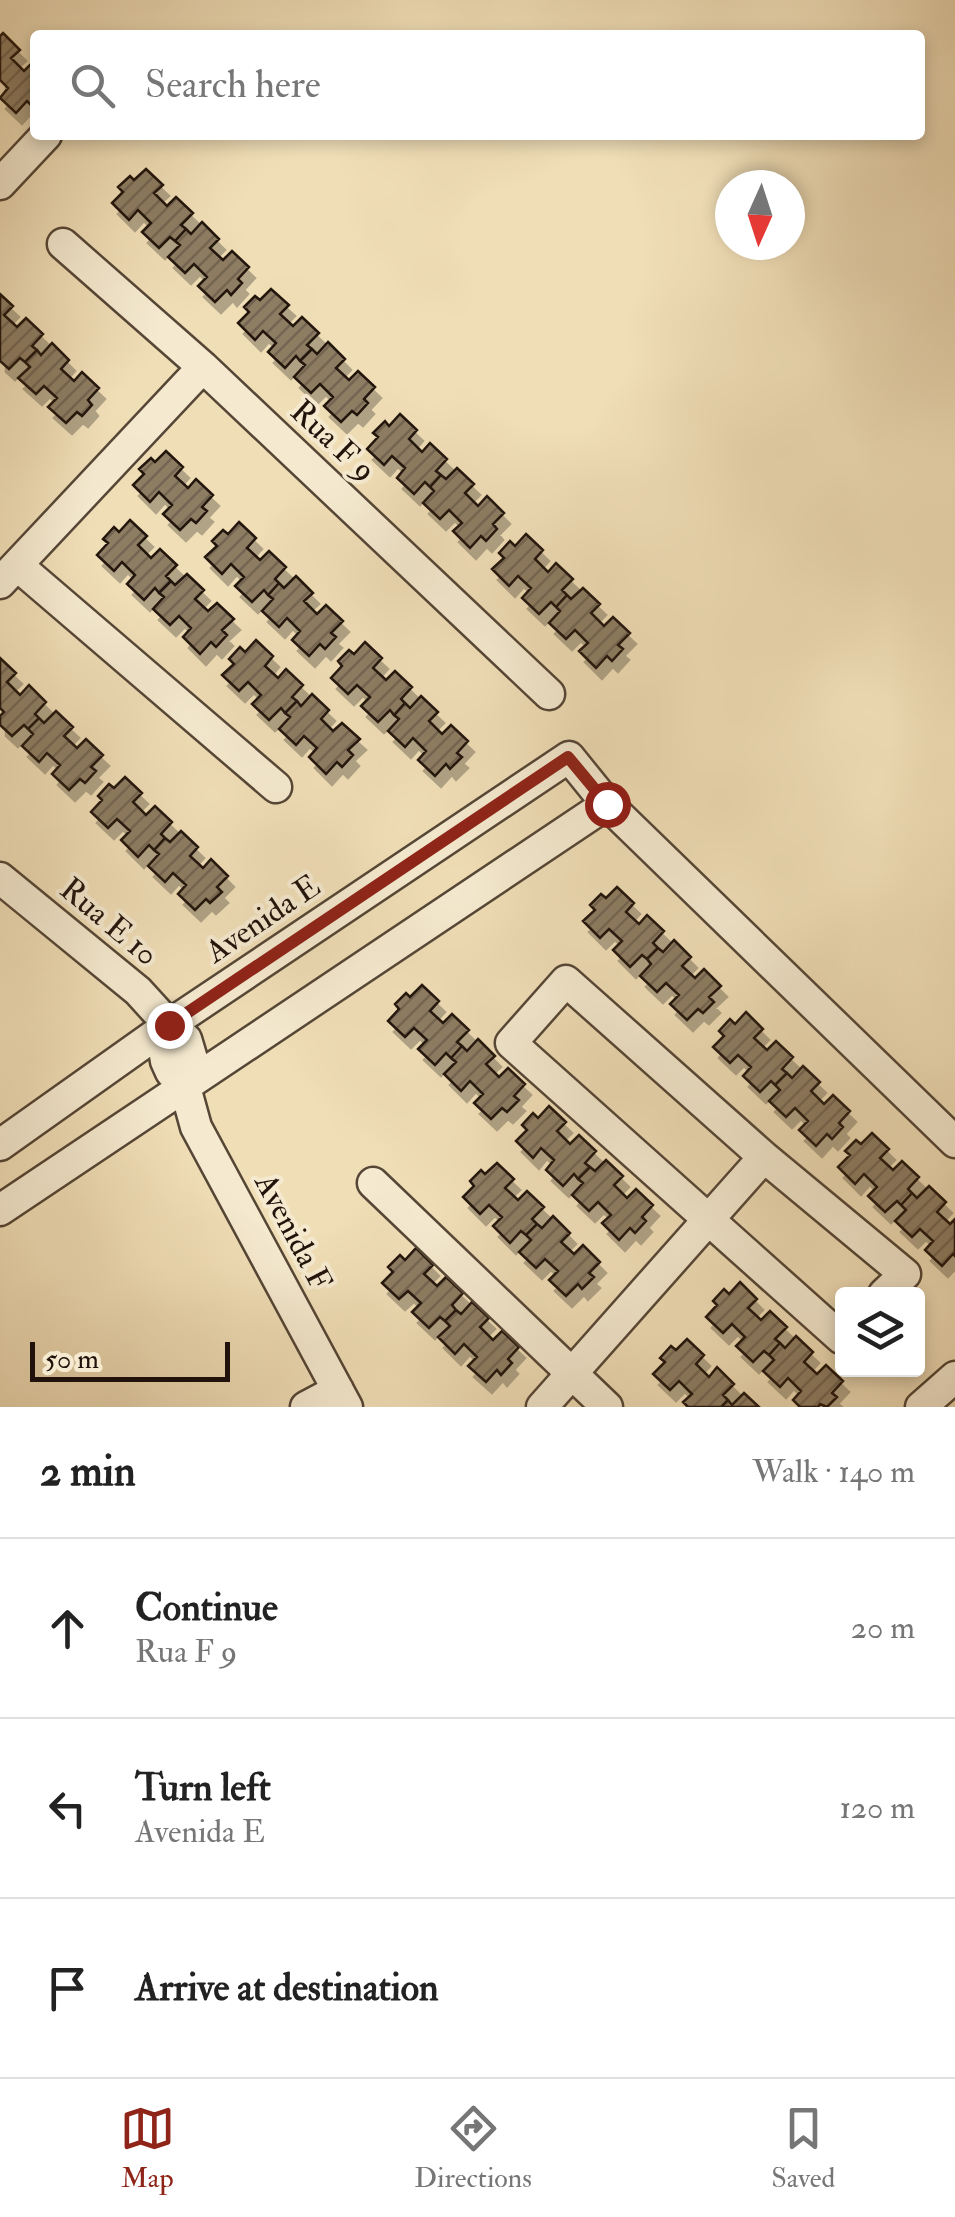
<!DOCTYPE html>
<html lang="en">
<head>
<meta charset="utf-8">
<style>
  body { margin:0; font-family:"IM FELL Double Pica",serif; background:#f2f2f2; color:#222 }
  .controls { position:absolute; right:30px; bottom:30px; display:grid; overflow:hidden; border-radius:10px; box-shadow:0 5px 15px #0003 }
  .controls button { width:90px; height:90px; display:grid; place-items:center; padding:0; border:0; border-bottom:2px solid #e0e0e0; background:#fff; color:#222; font:50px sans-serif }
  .compass { position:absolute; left:715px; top:170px; width:90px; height:90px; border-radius:50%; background:#fff; box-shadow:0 5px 15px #0003; rotate:183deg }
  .scale { position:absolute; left:30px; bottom:25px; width:200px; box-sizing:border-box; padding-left:10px; border:5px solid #21130b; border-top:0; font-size:28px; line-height:35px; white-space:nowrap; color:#21130b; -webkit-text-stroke:8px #f5ead0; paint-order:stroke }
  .stop { position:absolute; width:30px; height:30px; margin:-22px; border:8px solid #8f2418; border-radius:50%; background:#fff }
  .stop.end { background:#8f2418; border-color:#fff; box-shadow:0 2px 10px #0008 }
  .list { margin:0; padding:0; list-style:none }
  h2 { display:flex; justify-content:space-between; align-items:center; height:130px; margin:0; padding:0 40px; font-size:42px }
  h2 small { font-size:32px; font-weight:400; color:#767676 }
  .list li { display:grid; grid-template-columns:65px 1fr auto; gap:30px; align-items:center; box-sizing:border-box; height:180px; padding:0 40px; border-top:2px solid #e0e0e0 }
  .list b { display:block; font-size:38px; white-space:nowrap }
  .list p { margin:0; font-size:32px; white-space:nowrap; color:#767676 }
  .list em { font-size:32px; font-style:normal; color:#767676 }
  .icon { flex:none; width:55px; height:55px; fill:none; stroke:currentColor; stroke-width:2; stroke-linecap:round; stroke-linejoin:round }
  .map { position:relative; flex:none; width:955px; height:1407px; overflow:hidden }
  .search { position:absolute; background:#fff; box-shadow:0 5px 15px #0003; left:30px; right:30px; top:30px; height:110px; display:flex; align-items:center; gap:25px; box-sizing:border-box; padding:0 35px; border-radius:10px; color:#767676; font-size:38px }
  .sheet { height:670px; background:#fff }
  nav { display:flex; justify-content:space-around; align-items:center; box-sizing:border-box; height:140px; border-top:2px solid #e0e0e0; background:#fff; font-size:28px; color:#767676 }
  nav a { display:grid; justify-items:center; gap:5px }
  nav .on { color:#8f2418 }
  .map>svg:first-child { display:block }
  .building { fill:url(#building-hatch); stroke:#21130b; stroke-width:2.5; filter:url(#shadow) }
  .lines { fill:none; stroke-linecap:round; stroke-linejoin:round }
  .street-casing { stroke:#554636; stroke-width:35 }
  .street { stroke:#f5ead0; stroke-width:30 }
  .route { stroke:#8f2418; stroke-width:12 }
  .labels { text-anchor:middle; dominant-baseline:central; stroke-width:8; stroke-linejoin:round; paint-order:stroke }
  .street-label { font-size:32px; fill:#21130b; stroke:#f5ead0 }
</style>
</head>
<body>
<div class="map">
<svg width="955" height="1407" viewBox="0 0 955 1407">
  <defs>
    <pattern id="building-hatch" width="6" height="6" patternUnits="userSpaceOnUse" patternTransform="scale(2.5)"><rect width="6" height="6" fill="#8d7d64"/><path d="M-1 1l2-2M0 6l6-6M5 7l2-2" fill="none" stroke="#736551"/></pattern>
    <filter id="shadow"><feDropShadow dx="6" dy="11" stdDeviation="0" flood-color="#0004"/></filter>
  </defs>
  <rect width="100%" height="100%" fill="#f0deb7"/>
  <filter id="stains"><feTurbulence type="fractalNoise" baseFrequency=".002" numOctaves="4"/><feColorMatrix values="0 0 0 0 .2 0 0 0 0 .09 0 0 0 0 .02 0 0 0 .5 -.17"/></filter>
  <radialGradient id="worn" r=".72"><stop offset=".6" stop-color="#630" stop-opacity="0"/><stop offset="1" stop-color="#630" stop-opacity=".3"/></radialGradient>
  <!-- building -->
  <path class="building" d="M3,33L20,50L11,58L24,71L33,62L35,64V103L32,106L27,101L16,113L0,98L8,88L0,80V36Z
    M146,169L163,185L154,193L167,206L176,197L193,213L181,225L186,229L175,241L170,237L159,248L142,232L151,223L138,210L129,220L112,203L123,192L118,187L130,176L134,180Z
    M202,222L219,239L210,248L223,260L232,251L249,267L238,279L242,283L231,295L227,290L215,302L198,286L207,277L194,264L185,273L168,257L180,245L175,241L186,229L191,234Z
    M271,289L289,305L280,314L293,326L302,317L319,333L307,345L312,349L300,361L296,356L285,368L268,352L276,343L263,331L255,340L238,323L249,312L244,307L255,296L260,300Z
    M0,294L13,306L4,315L17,327L26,318L43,334L32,346L37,350L25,362L20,358L9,369L0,361Z
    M328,342L345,359L336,368L349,380L358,371L375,387L364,399L368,403L357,415L352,411L341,422L324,406L333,397L320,384L311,393L294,377L305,365L300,361L312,349L317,354Z
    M52,343L69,360L61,369L74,381L82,372L99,388L88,400L92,405L82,416L77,412L66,423L48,407L57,398L44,386L36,394L18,378L30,367L25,362L37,350L41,355Z
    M400,414L417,430L409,439L422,452L430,443L447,459L436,471L441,475L430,487L425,482L414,494L397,478L405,468L392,456L384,465L367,449L378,437L373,433L385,421L389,426Z
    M166,451L183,467L175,476L188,488L196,479L213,495L202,507L207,511L196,523L191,519L180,530L163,514L172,505L159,492L150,502L133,485L144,474L139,469L151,458L155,462Z
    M457,468L474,484L465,493L478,506L487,496L504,513L493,524L497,529L486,541L481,536L470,548L453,531L462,523L449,510L440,519L423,503L434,491L430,487L441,475L446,479Z
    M130,520L147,536L138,545L151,558L160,549L177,565L166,576L171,581L159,593L155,588L144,600L127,584L135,575L122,562L114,571L97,555L108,543L103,539L114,527L119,532Z
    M239,522L256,538L247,548L260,560L269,551L286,567L275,579L279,583L268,595L264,590L252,602L235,586L244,577L231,564L222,574L205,557L217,546L212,541L223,530L228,534Z
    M526,534L543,550L535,559L548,572L556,563L573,579L562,590L567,595L556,607L551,602L539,614L522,598L531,588L518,576L509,586L492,569L504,558L499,553L510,541L515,546Z
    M187,574L204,590L195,599L208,611L217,603L234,619L222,630L227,635L216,647L211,642L200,654L183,637L191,628L179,616L170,625L153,609L164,597L159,593L171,581L175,585Z
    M296,576L313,593L304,601L317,614L326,605L343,621L331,633L336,637L325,649L320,644L309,656L292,640L300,631L287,618L279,627L262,611L273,599L268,595L279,583L284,588Z
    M583,588L600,604L591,613L604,626L613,617L630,633L618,645L623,649L612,661L607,656L596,668L579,651L588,643L575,630L566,639L549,623L560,611L556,607L567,595L571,599Z
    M256,640L273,656L265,666L278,678L286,669L303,685L292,697L297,701L285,713L281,708L269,720L252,704L261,695L248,682L239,691L222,675L234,664L229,659L240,647L245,652Z
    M365,642L382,658L373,668L386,680L395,671L412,687L401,699L405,703L394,715L390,710L378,722L361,706L370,697L357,685L348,694L331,678L342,666L338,661L349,650L354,654Z
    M0,658L16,673L7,682L20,695L29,685L46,702L35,714L39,718L28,729L24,725L12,736L0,725V716L4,712L0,708Z
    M312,694L329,710L321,719L333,731L342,723L360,739L348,750L353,755L342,767L337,762L326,774L309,757L317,748L304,736L296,745L279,729L290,717L285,713L297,701L301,706Z
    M421,696L438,712L429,721L442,734L451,725L468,741L457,753L462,757L450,769L446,764L435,776L418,760L426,751L413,738L405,747L388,731L399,719L394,715L405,703L410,708Z
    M56,711L73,727L64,736L77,748L86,739L103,755L91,767L96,771L85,783L80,779L69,790L52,774L60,765L47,753L39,762L22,746L33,734L28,729L39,718L44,723Z
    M125,777L142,793L133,802L146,815L155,806L172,822L161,834L165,838L154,850L149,845L138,857L121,840L130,831L117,819L108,828L91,812L102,800L98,796L109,784L114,788Z
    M181,831L198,847L190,856L203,868L211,859L228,876L217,887L222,892L210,903L206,899L195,910L178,894L186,885L173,873L165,882L148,866L159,854L154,850L165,838L170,842Z
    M617,887L634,903L626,912L639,924L647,915L664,931L653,943L658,948L647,959L642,955L630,967L613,950L622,941L609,929L600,938L583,921L595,910L590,905L601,894L606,898Z
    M674,940L691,957L682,966L695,978L704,969L721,986L709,997L714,1002L703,1013L698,1009L687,1020L670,1004L679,995L666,983L657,992L640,976L651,964L647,959L658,948L663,952Z
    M422,985L439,1001L430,1011L443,1023L452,1014L469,1030L457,1042L462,1046L451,1058L446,1053L435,1065L418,1049L427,1040L414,1028L405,1037L388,1021L399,1009L395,1004L406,993L410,997Z
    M746,1012L763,1029L754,1038L767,1050L776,1041L793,1057L782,1069L787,1073L775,1085L771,1081L760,1092L743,1076L751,1067L738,1055L730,1063L713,1047L724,1036L719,1031L730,1019L735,1024Z
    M478,1039L495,1056L486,1064L499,1077L508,1068L525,1084L514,1096L519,1100L507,1112L502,1108L491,1119L474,1103L483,1094L470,1081L461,1091L444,1074L456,1062L451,1058L462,1046L467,1051Z
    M803,1066L820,1082L811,1091L824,1104L833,1095L850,1111L839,1123L843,1127L832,1139L827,1134L816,1146L799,1130L808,1121L795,1108L786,1117L769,1101L780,1090L775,1085L787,1073L792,1078Z
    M549,1106L566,1122L557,1131L570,1144L579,1135L596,1151L585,1163L590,1167L578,1179L574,1174L563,1186L546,1170L554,1160L541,1148L533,1158L516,1141L527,1130L522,1125L533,1113L538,1118Z
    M872,1133L889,1149L880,1158L893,1170L902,1161L919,1177L908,1189L912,1193L901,1205L897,1201L885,1212L868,1196L877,1187L864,1174L855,1184L838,1167L850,1155L845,1151L856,1140L861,1144Z
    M606,1160L623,1176L614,1185L627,1198L636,1189L653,1205L642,1217L646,1221L635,1233L630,1228L619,1240L602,1223L611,1215L598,1202L589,1211L572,1195L583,1183L578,1179L590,1167L595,1171Z
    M497,1163L514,1179L505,1188L518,1200L527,1191L544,1207L532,1219L537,1224L526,1235L521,1231L510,1243L493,1226L502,1217L489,1205L480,1214L463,1197L474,1186L470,1181L481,1170L485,1174Z
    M929,1186L946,1202L937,1212L950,1224L955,1219V1256L953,1254L942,1266L925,1250L933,1241L920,1229L912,1237L895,1221L906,1210L901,1205L912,1193L917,1198Z
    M553,1216L570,1233L561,1242L574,1254L583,1245L600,1262L589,1273L594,1277L582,1289L578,1284L566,1296L549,1280L558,1271L545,1259L536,1268L519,1252L531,1240L526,1235L537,1224L542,1228Z
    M416,1248L433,1265L424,1274L437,1286L446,1277L463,1293L452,1305L456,1310L445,1321L440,1317L429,1328L412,1312L421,1303L408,1291L399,1299L382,1283L393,1272L388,1267L400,1255L405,1260Z
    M740,1282L757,1299L748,1308L761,1320L770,1311L787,1327L775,1339L780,1343L769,1355L764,1351L753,1362L736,1346L745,1337L732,1324L723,1333L706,1317L717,1305L713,1301L724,1289L729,1294Z
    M472,1302L489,1318L480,1327L493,1340L502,1331L519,1347L508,1359L512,1363L501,1375L497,1370L486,1382L468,1366L477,1357L464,1344L455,1354L438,1337L450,1326L445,1321L456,1310L461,1314Z
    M796,1336L813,1352L804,1362L817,1374L826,1365L843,1381L832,1393L837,1397L827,1407L820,1404L818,1407H800L793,1400L801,1391L788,1378L780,1387L763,1371L774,1360L769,1355L780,1343L785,1348Z
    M687,1339L704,1355L696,1364L709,1377L717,1367L734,1384L723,1395L728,1400L721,1407H688L683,1402L692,1394L679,1381L670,1390L653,1374L665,1362L660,1358L671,1346L676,1350Z
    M744,1393L759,1407H721L728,1400L732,1405Z"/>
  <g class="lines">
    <defs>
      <path id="street" d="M0,184L46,135
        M63,244L203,367L549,694
        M17,565L276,787
        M0,583L203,367
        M0,878L138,991L169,1025L186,1039L192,1059L185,1087
        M169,1025L164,1049L166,1061L171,1072L185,1087L196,1127L347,1407
        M0,1145L169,1025L569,757L607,804L955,1142
        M373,1183L607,1407
        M0,1210L607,804
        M842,1336L841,1338L511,1043L566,981L764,1157L905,1274L884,1294
        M306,1407L338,1390
        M542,1407L764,1157
        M921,1407L955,1377"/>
    </defs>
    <!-- street casing -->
    <use href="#street" class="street-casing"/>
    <!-- street -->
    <use href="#street" class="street"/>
  </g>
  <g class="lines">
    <!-- route -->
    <path class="route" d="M169,1025L568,757L607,804"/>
  </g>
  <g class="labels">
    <!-- street labels -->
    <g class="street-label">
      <text transform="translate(333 441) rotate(43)">Rua F 9</text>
      <text transform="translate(263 919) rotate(-34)">Avenida E</text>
      <text transform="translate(109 922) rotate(40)">Rua E 10</text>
      <text transform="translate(293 1232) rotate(62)">Avenida F</text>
    </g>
  </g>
  <rect width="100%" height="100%" filter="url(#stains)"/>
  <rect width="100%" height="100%" fill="url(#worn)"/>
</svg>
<div class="controls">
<button><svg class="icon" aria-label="layers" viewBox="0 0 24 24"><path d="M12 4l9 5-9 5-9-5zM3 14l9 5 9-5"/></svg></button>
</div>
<svg class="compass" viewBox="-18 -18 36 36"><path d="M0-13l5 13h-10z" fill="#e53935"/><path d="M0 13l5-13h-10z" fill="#767676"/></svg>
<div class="scale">50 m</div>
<div class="stop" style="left:607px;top:804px"></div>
<div class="stop end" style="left:169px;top:1025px"></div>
<div class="search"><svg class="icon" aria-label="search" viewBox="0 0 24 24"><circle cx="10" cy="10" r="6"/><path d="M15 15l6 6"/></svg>Search here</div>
</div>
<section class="sheet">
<h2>2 min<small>Walk · 140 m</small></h2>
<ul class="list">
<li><svg class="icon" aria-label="ahead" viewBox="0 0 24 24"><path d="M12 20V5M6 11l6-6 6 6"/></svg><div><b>Continue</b><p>Rua F 9</p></div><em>20 m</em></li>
<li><svg class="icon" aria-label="left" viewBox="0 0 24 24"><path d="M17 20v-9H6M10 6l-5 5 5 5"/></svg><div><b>Turn left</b><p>Avenida E</p></div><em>120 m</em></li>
<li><svg class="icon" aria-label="arrive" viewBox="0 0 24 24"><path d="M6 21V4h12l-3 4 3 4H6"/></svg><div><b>Arrive at destination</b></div></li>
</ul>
</section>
<nav>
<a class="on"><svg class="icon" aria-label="map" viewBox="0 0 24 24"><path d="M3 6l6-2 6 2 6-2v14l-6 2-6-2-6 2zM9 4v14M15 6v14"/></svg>Map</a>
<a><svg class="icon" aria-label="directions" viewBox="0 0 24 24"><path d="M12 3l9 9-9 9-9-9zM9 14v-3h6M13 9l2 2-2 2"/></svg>Directions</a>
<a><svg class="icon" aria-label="saved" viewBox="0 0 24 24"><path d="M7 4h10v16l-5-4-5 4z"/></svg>Saved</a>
</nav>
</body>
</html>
